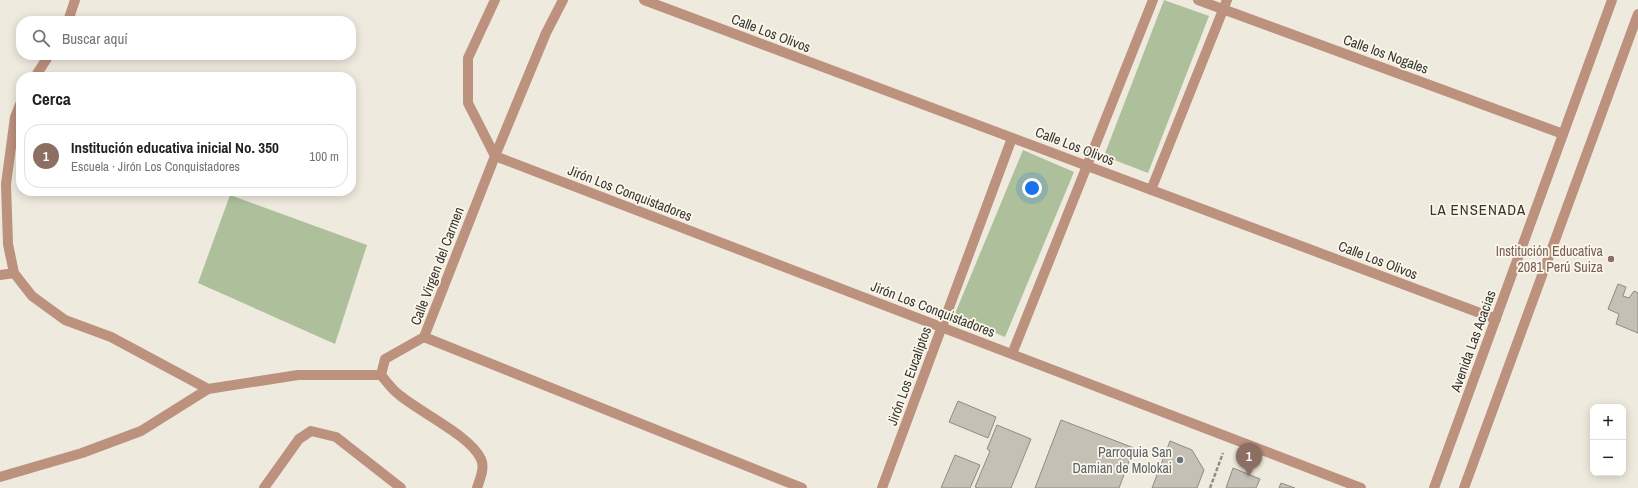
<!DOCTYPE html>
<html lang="es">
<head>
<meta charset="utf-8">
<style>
  body { margin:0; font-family:"Archivo Narrow",sans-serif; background:#f2f2f2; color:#202124 }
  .controls { position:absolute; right:12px; bottom:12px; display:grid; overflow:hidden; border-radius:8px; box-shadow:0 2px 10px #0003 }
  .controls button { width:36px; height:36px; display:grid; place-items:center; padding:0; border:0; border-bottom:1px solid #e0e0e0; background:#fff; color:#202124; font:20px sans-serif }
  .you { position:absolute; left:1032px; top:188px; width:14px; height:14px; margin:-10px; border:3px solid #fff; border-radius:50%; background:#1a73e8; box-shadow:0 0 0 6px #1a73e833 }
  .badge { display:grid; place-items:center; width:26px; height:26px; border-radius:50%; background:#111827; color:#fff; font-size:13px; font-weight:700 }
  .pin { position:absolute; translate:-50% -33px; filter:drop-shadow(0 1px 2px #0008) }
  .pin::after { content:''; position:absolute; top:21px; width:14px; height:12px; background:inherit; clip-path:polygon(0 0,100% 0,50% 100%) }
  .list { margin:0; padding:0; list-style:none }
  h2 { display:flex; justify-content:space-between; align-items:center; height:52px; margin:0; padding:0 16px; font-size:17px }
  h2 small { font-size:13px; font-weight:400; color:#757577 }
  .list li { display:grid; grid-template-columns:26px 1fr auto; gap:12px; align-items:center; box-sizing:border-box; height:64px; margin:0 8px 8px; padding:0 8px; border:1px solid #e0e0e0; border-radius:16px }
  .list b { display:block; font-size:15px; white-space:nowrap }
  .list p { margin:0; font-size:13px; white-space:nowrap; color:#757577 }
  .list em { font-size:13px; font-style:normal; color:#757577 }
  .icon { flex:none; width:22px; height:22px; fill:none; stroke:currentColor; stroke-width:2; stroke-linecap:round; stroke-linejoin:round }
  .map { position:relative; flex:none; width:1638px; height:488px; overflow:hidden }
  .search { position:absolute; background:#fff; box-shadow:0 2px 10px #0003; left:16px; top:16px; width:340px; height:44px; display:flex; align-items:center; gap:10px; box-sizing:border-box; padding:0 14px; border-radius:16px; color:#757577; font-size:15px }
  .panel { position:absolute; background:#fff; box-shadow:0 2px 10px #0003; left:16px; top:72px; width:340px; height:124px; border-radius:16px }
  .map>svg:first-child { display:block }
  .green { fill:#adc09b }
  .building { fill:#c5c0b5; stroke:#908b81 }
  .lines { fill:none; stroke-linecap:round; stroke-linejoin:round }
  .path { stroke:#918e85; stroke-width:2.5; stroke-dasharray:4 2; stroke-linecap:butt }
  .service { stroke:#bc917e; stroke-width:10 }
  .minor { stroke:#bc917e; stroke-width:10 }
  .tertiary { stroke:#bc917e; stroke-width:10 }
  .education-dot { fill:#8d6e63; stroke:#fcf7eb; stroke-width:1.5 }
  .worship-dot { fill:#6b7280; stroke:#fcf7eb; stroke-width:1.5 }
  .labels { text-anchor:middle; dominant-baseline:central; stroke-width:3.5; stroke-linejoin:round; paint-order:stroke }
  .street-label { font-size:14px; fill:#383631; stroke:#fcf7eb }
  .education-label { font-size:14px; fill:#785e54; stroke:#fcf7eb; text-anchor:end }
  .worship-label { font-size:14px; fill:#5b616d; stroke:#fcf7eb; text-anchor:end }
  .neighbourhood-label { font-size:15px; letter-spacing:1px; fill:#383631; stroke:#fcf7eb }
</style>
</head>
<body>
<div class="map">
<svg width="1638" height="488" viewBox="0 0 1638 488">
  <rect width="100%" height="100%" fill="#efeade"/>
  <!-- green -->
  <path class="green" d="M1164,0L1209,16L1148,173L1104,156Z
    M1023,150L1074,172L1005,337L954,316Z
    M230,195L367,245L335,344L198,283Z"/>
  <!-- building -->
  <path class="building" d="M1618,284L1626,287L1623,296L1629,298L1634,291L1638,293V333L1616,324L1619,314L1608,309Z
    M958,401L996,417L988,438L949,422Z
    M1061,420L1134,448L1119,488H1035Z
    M997,425L1031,439L1011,488H978L975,487L990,451L987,449Z
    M1170,441L1192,450L1204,470L1197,488H1152Z
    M955,455L980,465L970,488H941Z
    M1233,468L1260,479L1256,488H1226Z
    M1281,483L1295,488H1279Z"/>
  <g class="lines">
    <!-- path -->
    <path class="path" d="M1210,488L1223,453"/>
    <!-- service -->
    <path class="service" d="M0,477L82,453L141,431L208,389"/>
    <!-- minor -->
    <path class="minor" d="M495,0L468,58V103L495,156L1361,488
      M644,0L1496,319
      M1198,0L1563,134
      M68,21L75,0
      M35,77L49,55
      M21,102L15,117L6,184L8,244L14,273L32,296L65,320L111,337L208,389L298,375H381
      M1151,190L1227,0
      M0,275L14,273
      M424,337L802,488
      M1012,354L1153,0
      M264,488L299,439L311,431L336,437L401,488
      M477,488C480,479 485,468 481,459C470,435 417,411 397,393C391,388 386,381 381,375L385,359L424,337L495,156L546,33L563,0
      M882,488L1012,138"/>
    <!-- tertiary -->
    <path class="tertiary" d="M1434,488L1612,0
      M1464,488L1638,14"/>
  </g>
  <!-- markers -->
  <circle class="education-dot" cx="1611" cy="259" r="4"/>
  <circle class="worship-dot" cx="1180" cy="460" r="4"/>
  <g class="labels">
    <!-- street labels -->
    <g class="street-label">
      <text transform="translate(771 33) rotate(21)">Calle Los Olivos</text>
      <text transform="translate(1386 54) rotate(20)">Calle los Nogales</text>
      <text transform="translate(1075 146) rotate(21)">Calle Los Olivos</text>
      <text transform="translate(630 193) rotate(21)">Jirón Los Conquistadores</text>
      <text transform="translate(1378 260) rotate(21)">Calle Los Olivos</text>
      <text transform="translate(437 266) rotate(-69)">Calle Virgen del Carmen</text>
      <text transform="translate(933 309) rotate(21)">Jirón Los Conquistadores</text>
      <text transform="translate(1473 341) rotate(-70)">Avenida Las Acacias</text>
      <text transform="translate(909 376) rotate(-70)">Jirón Los Eucaliptos</text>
    </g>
    <!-- education labels -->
    <g class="education-label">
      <text x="1603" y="251">Institución Educativa<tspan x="1603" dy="16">2081 Perú Suiza</tspan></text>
    </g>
    <!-- worship labels -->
    <g class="worship-label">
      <text x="1172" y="452">Parroquia San<tspan x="1172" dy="16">Damian de Molokai</tspan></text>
    </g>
    <!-- neighbourhood labels -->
    <g class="neighbourhood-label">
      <text x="1478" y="209">LA ENSENADA</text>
    </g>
  </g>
</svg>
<div class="controls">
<button>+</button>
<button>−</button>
</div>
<div class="you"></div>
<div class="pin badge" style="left:1249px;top:476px;background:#8d6e63">1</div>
<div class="search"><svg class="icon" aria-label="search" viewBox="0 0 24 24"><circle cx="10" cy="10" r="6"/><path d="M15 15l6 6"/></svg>Buscar aquí</div>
<section class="panel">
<h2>Cerca<small></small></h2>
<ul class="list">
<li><span class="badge" style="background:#8d6e63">1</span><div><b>Institución educativa inicial No. 350</b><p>Escuela · Jirón Los Conquistadores</p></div><em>100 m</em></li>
</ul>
</section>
</div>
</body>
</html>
